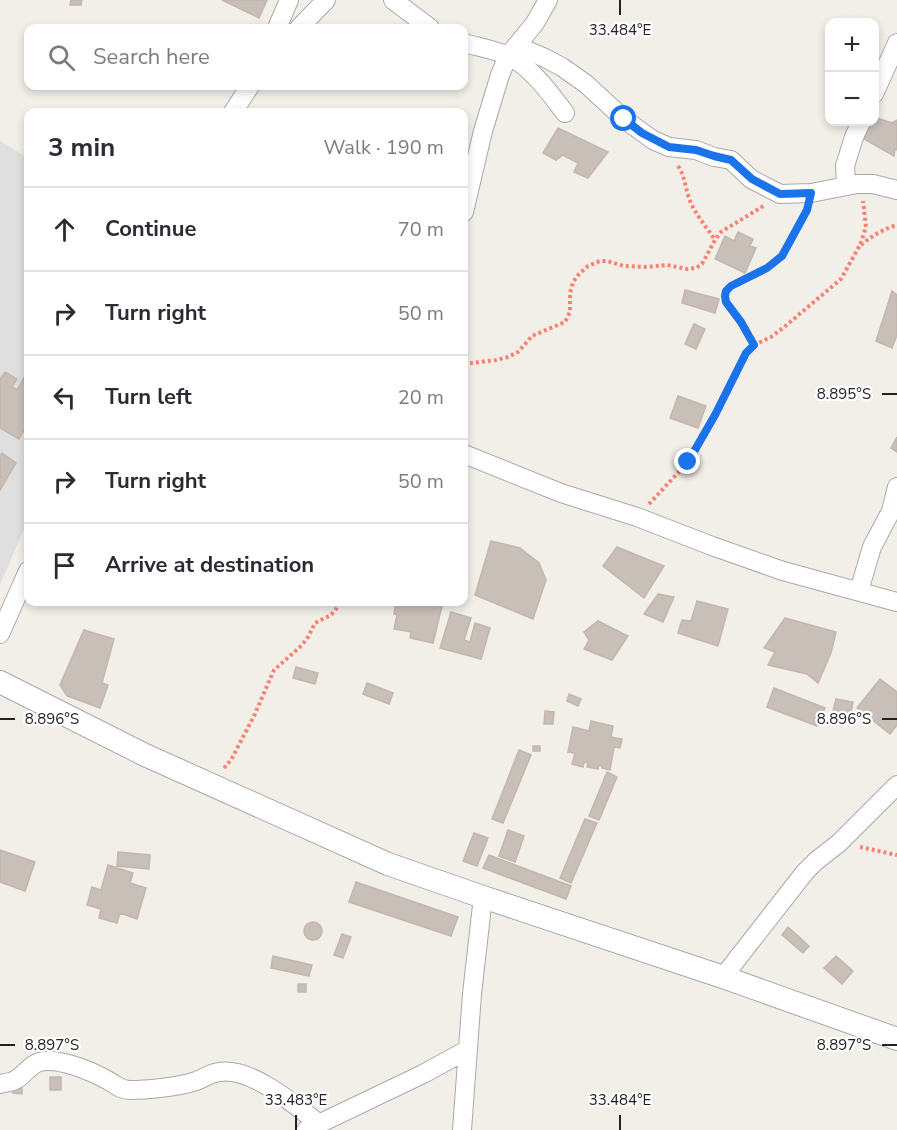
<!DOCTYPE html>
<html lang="en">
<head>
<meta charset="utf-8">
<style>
  body { margin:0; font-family:"Nunito Sans",sans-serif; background:#f7f7f7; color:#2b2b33 }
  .controls { position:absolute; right:18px; top:18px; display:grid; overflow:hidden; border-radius:12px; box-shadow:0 3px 9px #0003 }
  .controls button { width:54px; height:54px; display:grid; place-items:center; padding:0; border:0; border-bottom:2px solid #e1e1e2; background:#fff; color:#2b2b33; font:30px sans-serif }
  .stop { position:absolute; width:18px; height:18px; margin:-14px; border:4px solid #1a73e8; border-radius:50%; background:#fff }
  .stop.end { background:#1a73e8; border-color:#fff; box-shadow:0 2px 6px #0008 }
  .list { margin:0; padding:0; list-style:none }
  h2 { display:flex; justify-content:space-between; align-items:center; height:78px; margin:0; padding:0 24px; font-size:26px }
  h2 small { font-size:20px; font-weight:400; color:#7c7c81 }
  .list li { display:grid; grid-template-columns:39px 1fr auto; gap:18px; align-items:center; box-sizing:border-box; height:84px; padding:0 24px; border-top:2px solid #e1e1e2 }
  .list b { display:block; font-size:22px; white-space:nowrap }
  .list em { font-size:20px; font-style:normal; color:#7c7c81 }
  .icon { flex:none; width:33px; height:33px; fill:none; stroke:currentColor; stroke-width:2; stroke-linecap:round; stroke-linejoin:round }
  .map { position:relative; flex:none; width:897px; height:1130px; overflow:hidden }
  .search { position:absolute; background:#fff; box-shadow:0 3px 9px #0003; left:24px; top:24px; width:444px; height:66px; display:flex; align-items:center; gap:15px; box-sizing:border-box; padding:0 21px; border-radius:12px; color:#7c7c81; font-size:22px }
  .panel { position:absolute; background:#fff; box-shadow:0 3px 9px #0003; left:24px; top:108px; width:444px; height:498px; border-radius:12px }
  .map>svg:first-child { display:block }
  .residential { fill:#e0dfdf }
  .building { fill:#c7bfb8; stroke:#c4b6ab; stroke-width:1.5 }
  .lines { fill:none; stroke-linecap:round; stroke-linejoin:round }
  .minor-casing { stroke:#a9a9a9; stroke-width:20 }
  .tertiary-casing { stroke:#a9a9a9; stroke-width:24 }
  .path { stroke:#fa8072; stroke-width:4; stroke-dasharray:3 3; stroke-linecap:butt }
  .minor { stroke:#fff; stroke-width:18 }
  .tertiary { stroke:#fff; stroke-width:22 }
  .route { stroke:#1a73e8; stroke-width:8 }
  .ticks { fill:none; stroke:#222; stroke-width:2 }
  .ticks-label { font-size:15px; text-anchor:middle; fill:#222; stroke:#fff; stroke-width:4.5; stroke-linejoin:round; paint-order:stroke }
</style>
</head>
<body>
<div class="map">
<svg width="897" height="1130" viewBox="0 0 897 1130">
  <rect width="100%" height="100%" fill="#f2efe9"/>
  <!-- residential -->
  <path class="residential" d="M0,141L28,158V520L0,585Z"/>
  <!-- building -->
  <path class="building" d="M71,0H82L81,5H70Z
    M222,0H267L259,18Z
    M874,117L892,123L897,120V150L895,149L894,156L864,139L870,122H874Z
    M558,128L608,152L588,178L574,172L578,163L563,155L556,160L543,153Z
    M464,153L470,154V165L464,164Z
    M738,232L753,239L750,246L756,248L745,273L715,259L725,236L734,241Z
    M685,290L719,299L715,313L682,303Z
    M892,291L897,295V335L892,348L876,341Z
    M694,324L705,329L696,349L685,344Z
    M28,371V423L19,439L0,428V379L5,372L17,379L12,387L17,390Z
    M678,396L706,406L698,428L670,418Z
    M897,437V452L891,448Z
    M2,453L16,463L0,490V456Z
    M491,541L520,548L539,563L546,580L533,619L475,595Z
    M617,547L664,566L644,598L603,566Z
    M658,594L674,597L663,622L644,614Z
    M697,601L728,609L718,646L678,633L682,620L691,621Z
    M396,602H405L420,605V602H424L442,606L433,643L410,638L411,632L394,629L397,615L394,614Z
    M451,612L471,618L464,640L470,642L475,623L490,628L481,659L440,648Z
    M785,618L836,632L831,653L818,683L807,674L768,665L775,652L764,648Z
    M598,621L628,636L612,660L584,649L589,640L584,632Z
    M84,630L114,639L102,683L108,685L100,708L67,696L60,685Z
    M296,667L318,673L315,684L293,678Z
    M880,679L897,692V725L890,734L857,708Z
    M367,683L393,693L389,704L363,694Z
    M774,688L825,708L817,726L767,707Z
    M569,694L581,699L578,706L567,701Z
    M836,699L853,702L850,718L832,715Z
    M545,711L554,712L553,724H544Z
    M591,721L613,726L611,737L622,739L620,748L614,747L610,770L602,768V766L599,765L598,769L587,767L588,763L584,762L583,767L572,764L575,753L568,752L573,727L589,731Z
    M533,746H540V751H533Z
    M519,750L531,755L503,823L492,819Z
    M607,772L617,777L599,820L589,816Z
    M585,819L597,823L571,883L560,878Z
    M508,830L524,836L515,862L499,856Z
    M474,833L488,838L477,866L463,861Z
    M0,850L35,862L25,891L0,882Z
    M118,852L150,855L149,869L117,866Z
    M489,855L571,886L566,899L483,868Z
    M108,865L133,873L130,883L146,888L137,919L120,913L117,923L99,918L101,909L87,905L92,887L101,890Z
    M356,882L458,917L451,936L349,902Z
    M304 931a9 9 0 1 1 18 0a9 9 0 1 1-18 0Z
    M788,927L809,946L803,953L782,935Z
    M342,934L351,937L343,958L334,955Z
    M273,956L312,965L309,976L271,968Z
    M836,956L853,971L842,984L824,968Z
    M298,984H306V992H298Z
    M50,1077H61V1090H50Z
    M13,1081L22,1082V1094L13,1093Z"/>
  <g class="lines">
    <defs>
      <path id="minor" d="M393,0L430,28
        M277,28L289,0
        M299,28L326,0
        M464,43C478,47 495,50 509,56C531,67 550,93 565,113
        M517,46L545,58L562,67L586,84L624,119L653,140L669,147L696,150L714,157L731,160L751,179L780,194L811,193L857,184H873L897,190
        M874,94L897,43
        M233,112L250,86
        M846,185L845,166L854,137L861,122
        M464,212L483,131L500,75L508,56L535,23L548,0
        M464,454L561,493L637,517L712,546L783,571L897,602
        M859,591L872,547L891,511L897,487
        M0,634L28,571
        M723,977L805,872L816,861L839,843L897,785
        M0,1084C5,1083 13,1082 17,1079C25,1074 30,1065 39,1062C59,1057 91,1071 109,1081C116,1085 121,1090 130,1090C146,1090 177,1087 193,1082C202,1080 209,1073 219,1072C251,1067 294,1104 318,1123
        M306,1130L423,1074L467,1050
        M462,1130L472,994L483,897"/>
      <path id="tertiary" d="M0,682L145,755L388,864L483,897L723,977L897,1039"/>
    </defs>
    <!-- minor casing -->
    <use href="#minor" class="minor-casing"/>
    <!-- tertiary casing -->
    <use href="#tertiary" class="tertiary-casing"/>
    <!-- path -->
    <path class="path" d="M678,166C685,176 685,187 689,198C694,213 706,226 715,240
      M861,245C872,236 883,229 897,225
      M754,345C750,337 746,328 740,320C736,314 726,306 725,297C724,284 758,273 769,267C788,255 797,230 807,210
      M464,364L496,360L508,357L518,352L532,336L565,322L570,312V293L573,282L579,274L588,266L600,261H607L624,266L647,267L667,265L687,269L696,268L702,264L715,240L721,232L765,205
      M649,504L688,462L715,415L746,353L754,345L771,337L783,328L841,279L860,245L866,227L863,201
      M224,768L231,760L254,716L274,670L302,645L308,637L315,623L331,615L336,609L338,602
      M860,847L897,855"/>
    <!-- minor -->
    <use href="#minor" class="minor"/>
    <!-- tertiary -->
    <use href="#tertiary" class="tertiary"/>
  </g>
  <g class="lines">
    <!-- route -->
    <path class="route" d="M624,119L642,133L669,147L696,150L714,156L731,160L752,179L780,194L811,193L807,210L782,256L767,268L731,286L726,291L725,296L726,302L741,322L754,345L746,353L715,415L688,462"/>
  </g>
  <!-- ticks -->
  <path class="ticks" d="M620,0V15M882,394H897M0,719H15M882,719H897M0,1045H15M882,1045H897M296,1115V1130M620,1115V1130"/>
  <g class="ticks-label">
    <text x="620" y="35">33.484°E</text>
    <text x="844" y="399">8.895°S</text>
    <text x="52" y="724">8.896°S</text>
    <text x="844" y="724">8.896°S</text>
    <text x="52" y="1050">8.897°S</text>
    <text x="844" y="1050">8.897°S</text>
    <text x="296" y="1105">33.483°E</text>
    <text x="620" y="1105">33.484°E</text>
  </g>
</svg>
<div class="controls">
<button>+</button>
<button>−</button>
</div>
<div class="stop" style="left:624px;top:119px"></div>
<div class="stop end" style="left:688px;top:462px"></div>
<div class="search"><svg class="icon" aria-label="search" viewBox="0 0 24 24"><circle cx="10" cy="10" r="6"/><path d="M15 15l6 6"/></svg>Search here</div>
<section class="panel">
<h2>3 min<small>Walk · 190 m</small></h2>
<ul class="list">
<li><svg class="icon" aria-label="ahead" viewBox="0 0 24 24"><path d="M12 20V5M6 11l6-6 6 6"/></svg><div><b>Continue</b></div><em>70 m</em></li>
<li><svg class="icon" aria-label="right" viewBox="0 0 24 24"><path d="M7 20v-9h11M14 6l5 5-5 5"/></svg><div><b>Turn right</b></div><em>50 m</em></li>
<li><svg class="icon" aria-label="left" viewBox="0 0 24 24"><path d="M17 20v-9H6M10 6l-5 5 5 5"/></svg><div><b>Turn left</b></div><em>20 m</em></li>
<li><svg class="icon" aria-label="right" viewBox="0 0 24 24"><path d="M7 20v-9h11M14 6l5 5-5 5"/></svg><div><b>Turn right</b></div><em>50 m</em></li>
<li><svg class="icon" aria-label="arrive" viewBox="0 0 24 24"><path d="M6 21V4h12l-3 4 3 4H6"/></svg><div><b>Arrive at destination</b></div></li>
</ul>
</section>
</div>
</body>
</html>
